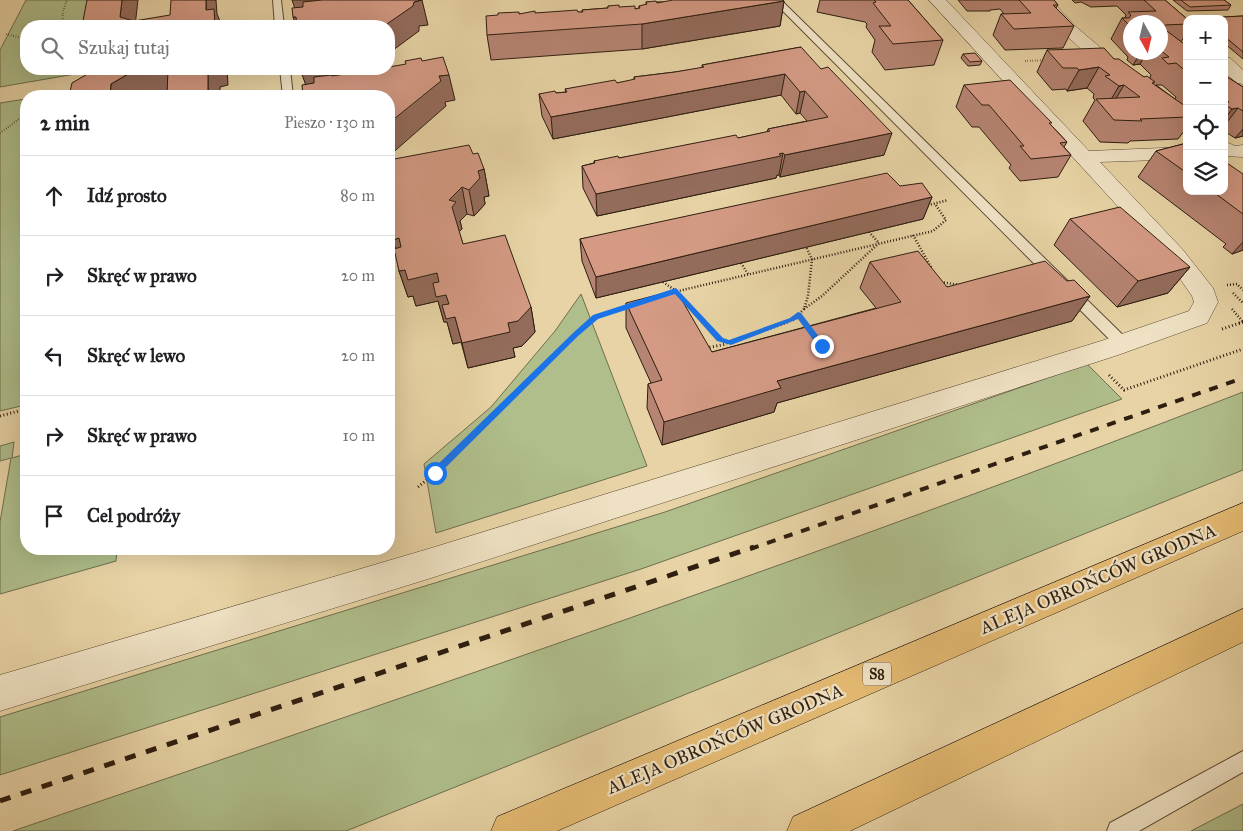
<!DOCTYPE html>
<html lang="pl">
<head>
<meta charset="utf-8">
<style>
  body { margin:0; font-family:"IM FELL Great Primer",serif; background:#f6f6f6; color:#202124 }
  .controls { position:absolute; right:15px; top:15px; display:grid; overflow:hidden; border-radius:10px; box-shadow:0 5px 20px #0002 }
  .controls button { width:45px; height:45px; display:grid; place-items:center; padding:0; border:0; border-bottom:1px solid #e0e0e0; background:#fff; color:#202124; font:25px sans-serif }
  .compass { position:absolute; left:1123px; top:15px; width:45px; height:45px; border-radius:50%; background:#fff; box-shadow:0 5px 20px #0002; rotate:172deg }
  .stop { position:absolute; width:15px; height:15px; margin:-11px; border:4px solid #1a73e8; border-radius:50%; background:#fff }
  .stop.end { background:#1a73e8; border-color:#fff; box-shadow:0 1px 5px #0008 }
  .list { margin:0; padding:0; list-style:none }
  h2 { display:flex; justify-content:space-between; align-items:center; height:65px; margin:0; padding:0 20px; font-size:21px }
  h2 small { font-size:16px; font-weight:400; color:#757577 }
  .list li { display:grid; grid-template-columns:32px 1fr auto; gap:15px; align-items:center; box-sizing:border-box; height:80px; padding:0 20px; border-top:1px solid #e0e0e0 }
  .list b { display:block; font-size:19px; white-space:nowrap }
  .list em { font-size:16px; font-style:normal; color:#757577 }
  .icon { flex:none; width:28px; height:28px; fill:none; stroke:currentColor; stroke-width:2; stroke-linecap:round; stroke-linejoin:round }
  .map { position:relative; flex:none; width:1243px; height:831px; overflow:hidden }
  .search { position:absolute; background:#fff; box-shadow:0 5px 20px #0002; left:20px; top:20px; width:375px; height:55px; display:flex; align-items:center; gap:12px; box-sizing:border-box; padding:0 18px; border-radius:20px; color:#757577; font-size:19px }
  .panel { position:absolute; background:#fff; box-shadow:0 5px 20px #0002; left:20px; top:90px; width:375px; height:465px; border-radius:20px }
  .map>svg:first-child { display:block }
  .green { fill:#afbe8b; stroke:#6e6e4e }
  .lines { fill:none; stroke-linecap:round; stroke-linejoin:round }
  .lane-casing { stroke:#5c4b35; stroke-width:2 }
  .street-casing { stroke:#5c4b35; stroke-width:1 }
  .highway-casing { stroke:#2e1e10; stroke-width:1 }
  .path-far2 { stroke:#2e1e10; stroke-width:2; stroke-dasharray:0.5 2; stroke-linecap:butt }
  .path-far1 { stroke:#2e1e10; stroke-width:2.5; stroke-dasharray:1 2; stroke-linecap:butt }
  .path { stroke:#2e1e10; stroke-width:3; stroke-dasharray:1 2.5; stroke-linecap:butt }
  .lane { fill:#efe2c4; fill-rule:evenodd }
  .street { fill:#efe2c4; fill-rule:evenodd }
  .highway { fill:#e4ba72; fill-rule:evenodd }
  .rail-far1 { stroke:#2e1e10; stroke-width:4; stroke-dasharray:9 9; stroke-linecap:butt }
  .rail { stroke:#2e1e10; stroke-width:5; stroke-dasharray:11 11; stroke-linecap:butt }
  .wall { fill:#b68472; stroke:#2e1e10; fill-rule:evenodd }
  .shaded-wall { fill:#946c5c; stroke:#2e1e10 }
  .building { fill:#d49a84; stroke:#2e1e10 }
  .route { fill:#1a73e8 }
  .labels { text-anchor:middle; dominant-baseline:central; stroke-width:4.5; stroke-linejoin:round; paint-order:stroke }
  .shield { fill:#efe2c4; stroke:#685946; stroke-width:1 }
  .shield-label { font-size:14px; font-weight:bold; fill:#2e1e10 }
  .near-street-label { font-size:18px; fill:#2e1e10; stroke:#efe2c4 }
</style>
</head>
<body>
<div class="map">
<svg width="1243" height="831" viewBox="0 0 1243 831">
  <rect width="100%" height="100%" fill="#e7d3a5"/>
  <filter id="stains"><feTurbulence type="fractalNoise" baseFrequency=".004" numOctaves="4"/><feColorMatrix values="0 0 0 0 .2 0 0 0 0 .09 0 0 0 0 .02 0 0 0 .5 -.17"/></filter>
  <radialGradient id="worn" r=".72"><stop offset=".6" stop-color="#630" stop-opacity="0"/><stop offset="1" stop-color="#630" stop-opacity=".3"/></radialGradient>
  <!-- green -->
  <path class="green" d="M26,0H96L90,26H26V69H82L81,73L0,87V50Z
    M26,99V375L21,406L0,411V103Z
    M581,294L647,466L436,533L424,464L491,407L555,331Z
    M1087,364L1122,399L641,569L0,775V717L665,512Z
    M1243,392V470L346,831H13C425,690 837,550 1243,392Z
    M14,442L12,458L26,454V549H117L116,561L0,594V522L11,458L0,461V446Z
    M1243,804V831H1191Z"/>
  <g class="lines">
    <defs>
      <path id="lane" d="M273,0H281L284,26H275Z
        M772,0H781L1128,340L1130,344L1128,348L1123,349L1118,348Z
        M280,69H290L293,96H283Z
        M1243,751V772L1139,831H1107L1110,823Z"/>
      <path id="street" d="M929,0H946L1089,151L1187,147V159L1100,162L1183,250L1213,288L1218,302L1207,323L1118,355L428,579L0,711V675L428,549L1101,341L1189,311L1194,302L1192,296L1167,260Z
        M1035,0H1051L1075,26L1126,69L1129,73L1126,77L1120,78L1114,77L1093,60L1054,24Z
        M1224,57L1230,58L1243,70V84L1237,83L1224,72Z
        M1224,141L1235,146L1243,145V157L1224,156Z"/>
      <path id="highway" d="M1243,503V531L557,831H491L497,817Z
        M1243,609V642L850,831H787L793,817Z"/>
    </defs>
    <!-- lane casing -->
    <use href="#lane" class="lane-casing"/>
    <!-- street casing -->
    <use href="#street" class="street-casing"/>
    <!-- highway casing -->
    <use href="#highway" class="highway-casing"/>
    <!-- path-far2 -->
    <path class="path-far2" d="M62,26L63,11L67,0
      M6,34L26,39
      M1025,61L1046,60
      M0,133L26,114"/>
    <!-- path-far1 -->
    <path class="path-far1" d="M925,206L948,200
      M913,235L932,269
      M741,263L748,274
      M663,282L676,291L706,323
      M941,282L960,285
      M1227,285L1237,284L1243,290
      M674,292L933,231L946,220L935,204
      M1233,293L1243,303
      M804,309L822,296L879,243L869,232
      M1232,309L1243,322
      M799,314L806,323
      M588,323L596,317L628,307
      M784,323L793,320L804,309L808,296L812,259L806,247
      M1239,323L1243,322"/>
    <!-- path -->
    <path class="path" d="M704,322L720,339L729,343L788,322
      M805,322L810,329
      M1222,329L1243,322
      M706,348L727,344
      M1109,375L1124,390L1243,349
      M0,416L26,409
      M418,487L435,473L575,334L590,322"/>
    <!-- lane -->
    <use href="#lane" class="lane"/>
    <!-- street -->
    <use href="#street" class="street"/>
    <!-- highway -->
    <use href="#highway" class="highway"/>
    <!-- rail-far1 -->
    <path class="rail-far1" d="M750,549L1243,378"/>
    <!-- rail -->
    <path class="rail" d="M0,801L754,547"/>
  </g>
  <!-- wall -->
  <path class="wall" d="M820,0H908L943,40L934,65L885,70L872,52L875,40L866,27L867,24L865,22L817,12Z
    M958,0H1054L1058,5L1056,8L1074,26L1063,48L1005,50L993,35L1001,14H1004L1000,9L990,10V11H967Z
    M1072,0H1165L1187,19V32L1181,42L1187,46V108H1185L1187,110V127L1178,139L1130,141L1128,143L1100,142L1083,121L1095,100L1093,98L1094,94L1087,88L1067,91L1066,89L1052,90L1037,72L1047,50L1114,59L1144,77L1150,78L1151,75L1140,64L1133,65L1127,60L1128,57L1111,39L1122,18H1125L1126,15L1117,6L1091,7L1081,2L1075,3ZM1130,22H1160V52H1130ZM1156,85H1162L1176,97L1175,99Z
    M1173,0H1224L1231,5L1228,10L1187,11Z
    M784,1L780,26L642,49L491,60L487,35L519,14L582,12V10L608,8V6L635,9L639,8V6L646,5V2Z
    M1243,16V59L1224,43V19H1202V18Z
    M801,47L884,155L780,177L779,175H777L776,178L597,216L583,188L582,166L594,163V161L619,158L738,138L767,132L768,129L807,121L800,113L796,114L781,95L553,139L542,116L539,94L556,93L566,92L565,89L617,83L634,80V77L675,72L702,68V65Z
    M963,54L982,61L980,65L968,66L961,58Z
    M1224,75L1243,87V136L1235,138L1224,131Z
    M964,85L1051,125L1067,142L1064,147L1071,155L1058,177L1020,181L1009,168L1011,165L979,127H972L956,107Z
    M1187,143V191H1224L1243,174V250L1232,254L1223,247L1226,244L1138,177L1156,151Z
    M473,154L484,169L489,196L484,197L485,204L474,216L467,214L460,221L462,229L459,232L463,244L531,307L535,332L522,346L513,348L515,357L468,368L461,342L453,344L447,322H444L438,301L416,306L413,296L408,297L399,271L395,248L393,240Z
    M900,186L932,197L923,219L596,298L582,261L580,239Z
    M1070,219L1190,267L1168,293L1117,307L1054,245Z
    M870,262L947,287L1067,281L1090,296L1072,321L777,403L774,412L662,445L647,408L648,384L651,383L626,328V303L712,352L876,308L860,288Z"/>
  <!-- shaded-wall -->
  <path class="shaded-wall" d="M122,0H138L135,26L120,17Z
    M206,0H216L217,14L222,26H207Z
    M292,0H351L299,20Z
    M422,0L428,25L419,26V31L389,53V26H384L414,2Z
    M784,1L780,26L642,49V24Z
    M293,17H296L299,26H296Z
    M1141,52H1147L1140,64L1133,65Z
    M1099,67L1087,88L1067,91L1079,70Z
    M160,69H169L182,93L163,96H110L111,84L128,74Z
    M208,69H227L228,85L220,87V96H208Z
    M300,69H367L349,82L309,94Z
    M785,74L781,95L553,139L551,117Z
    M449,75L455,100L445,102L446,106L389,156V123L439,76Z
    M1124,85L1111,107L1106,108L1119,86Z
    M805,91L800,113L796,114L800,92Z
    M1238,108L1224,126V120L1232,109Z
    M1243,129V136L1235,138Z
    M892,133L884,155L780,177L785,155Z
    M783,153L779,175H777L776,178L597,216L596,194Z
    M484,169L489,196L484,197L485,204L474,216L469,190L478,171Z
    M462,187L467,214L460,221L462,229L458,233L449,200Z
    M932,197L923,219L596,298V277Z
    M399,238L407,264L401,266L393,240Z
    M1243,242V250L1232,254Z
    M1190,267L1168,293L1117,307L1138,281Z
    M405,270L437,273L455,317L462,342L453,344L447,322H444L438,301L416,306L413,296L408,297L399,271Z
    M1090,296L1072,321L777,403L774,412L662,445L664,422L777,381Z
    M531,307L535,332L522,346L513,348L515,357L468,368L462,343L508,323Z"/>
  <!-- building -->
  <path class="building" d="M87,0H122L120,17L134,21L170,15L171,0H206V10L214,9L215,24L207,25V26H82Z
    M322,0H422L414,2L413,6L384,26H297L296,17H293L292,8L303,7V2Z
    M673,0H783L784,1L642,24L487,35L486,16L498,15V13L519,12V14L535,11V13L577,10L578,12H583L582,10L608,8V6L619,5V7L635,6V9L640,8L639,6L647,4L646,2L656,1L657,3Z
    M874,0H908L943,40L893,44L879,26H891L873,3L876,2Z
    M1019,0H1054L1058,5H1053L1074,26L1014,29L1001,14L1031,13Z
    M1144,0H1165L1187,19V24L1165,25L1163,28L1187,46V72L1176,63L1168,64L1162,58L1169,57L1160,50V22H1130V26L1122,18H1129L1131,15L1128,12L1156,11Z
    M1181,0H1224L1231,5L1190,7Z
    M1243,16V52L1224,36V19H1204L1202,18Z
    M801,47L821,69L828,67L892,133L785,155L783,153L779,154L781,156L596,194L582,166L595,163L594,161L618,156L619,158L736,135L738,138L770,131L768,129L828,117L805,91L800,92L785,74L551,117L539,94L555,91L556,93L567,92L565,89L615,80L617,83L635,79L634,77L675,72L704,67L702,65Z
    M1104,48L1114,59H1119L1144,77L1147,76L1155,82L1152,83L1185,106H1183L1187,110V117L1140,119L1142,121L1114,120L1096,99L1140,97L1124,85L1119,86L1105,76L1110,75L1099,67L1079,70L1077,68H1063L1047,50Z
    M975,53L982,61L970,62L963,54Z
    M443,57L449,75L439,76L441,81L389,123V96H303L302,85L314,83V77L331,75L332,76L378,69H389V67L406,64L405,61L421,58L422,61Z
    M96,69H160L128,74L111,84L110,96H69L72,83Z
    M168,69H208V96H167Z
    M1224,75L1243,87V111L1238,108L1232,109L1224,104V103L1229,102L1224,98Z
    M1010,80L1052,123H1049L1067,142L1060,143L1071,155L1031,159L1020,146H1024L989,105H982L964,85Z
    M1187,143V173L1156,151Z
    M469,145L473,154L478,153L484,169L478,171L480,178L469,190L462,187L449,200L456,202L452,207L463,244L505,235L531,307L518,321L508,323L510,332L462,343L455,317L446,319L442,305L449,304L446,295L436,297L433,283L439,282L437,273L408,280L405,270L399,271L394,249L401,247L399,238L393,240L389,222V166H390L389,160Z
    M1224,161L1243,174V214L1212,191H1224Z
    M887,173L900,186L922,183L932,197L596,277L580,239Z
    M1120,207L1190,267L1138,281L1070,219Z
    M918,251L947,287L1045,261L1067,281L1074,280L1090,296L777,381L781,388L664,422L648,384L662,380L626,303L676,290L712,352L901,302L870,262Z
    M26,317V331L24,330Z"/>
  <!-- route -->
  <path class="route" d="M676,288L723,338L729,340L790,318L798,312L801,313L826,346L822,349L819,348L798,319L731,345L717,341L675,294L598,319L578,336L438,475H432V470L573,333L593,315Z"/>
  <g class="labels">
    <!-- shield labels -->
    <rect class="shield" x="863" y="662.5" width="28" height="23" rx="4"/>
    <g class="shield-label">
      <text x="877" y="674">S8</text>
    </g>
    <!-- near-street labels -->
    <g class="near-street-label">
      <text transform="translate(1098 579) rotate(-23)">ALEJA OBROŃCÓW GRODNA</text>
      <text transform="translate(725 739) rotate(-23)">ALEJA OBROŃCÓW GRODNA</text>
    </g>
  </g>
  <rect width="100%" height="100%" filter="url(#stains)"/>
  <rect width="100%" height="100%" fill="url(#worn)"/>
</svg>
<div class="controls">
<button>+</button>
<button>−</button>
<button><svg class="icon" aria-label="locate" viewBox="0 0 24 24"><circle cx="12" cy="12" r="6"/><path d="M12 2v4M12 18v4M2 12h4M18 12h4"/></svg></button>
<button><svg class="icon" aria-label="layers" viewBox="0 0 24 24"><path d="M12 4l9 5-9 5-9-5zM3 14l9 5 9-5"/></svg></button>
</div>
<svg class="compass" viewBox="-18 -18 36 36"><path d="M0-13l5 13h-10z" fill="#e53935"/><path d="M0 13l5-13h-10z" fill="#757577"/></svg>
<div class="stop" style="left:435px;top:473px"></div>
<div class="stop end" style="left:822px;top:346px"></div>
<div class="search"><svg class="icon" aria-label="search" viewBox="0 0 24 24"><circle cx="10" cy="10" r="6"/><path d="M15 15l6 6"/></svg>Szukaj tutaj</div>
<section class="panel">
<h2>2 min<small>Pieszo · 130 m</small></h2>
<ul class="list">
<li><svg class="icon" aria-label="ahead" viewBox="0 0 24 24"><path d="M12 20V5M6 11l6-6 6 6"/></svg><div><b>Idź prosto</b></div><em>80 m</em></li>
<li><svg class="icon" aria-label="right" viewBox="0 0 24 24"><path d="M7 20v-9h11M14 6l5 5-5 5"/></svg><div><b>Skręć w prawo</b></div><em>20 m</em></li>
<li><svg class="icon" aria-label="left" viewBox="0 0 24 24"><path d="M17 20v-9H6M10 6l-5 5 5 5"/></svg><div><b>Skręć w lewo</b></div><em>20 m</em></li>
<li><svg class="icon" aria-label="right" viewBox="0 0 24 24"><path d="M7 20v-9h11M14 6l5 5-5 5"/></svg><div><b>Skręć w prawo</b></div><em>10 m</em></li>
<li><svg class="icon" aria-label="arrive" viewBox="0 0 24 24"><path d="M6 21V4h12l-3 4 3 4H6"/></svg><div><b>Cel podróży</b></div></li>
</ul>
</section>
</div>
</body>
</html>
